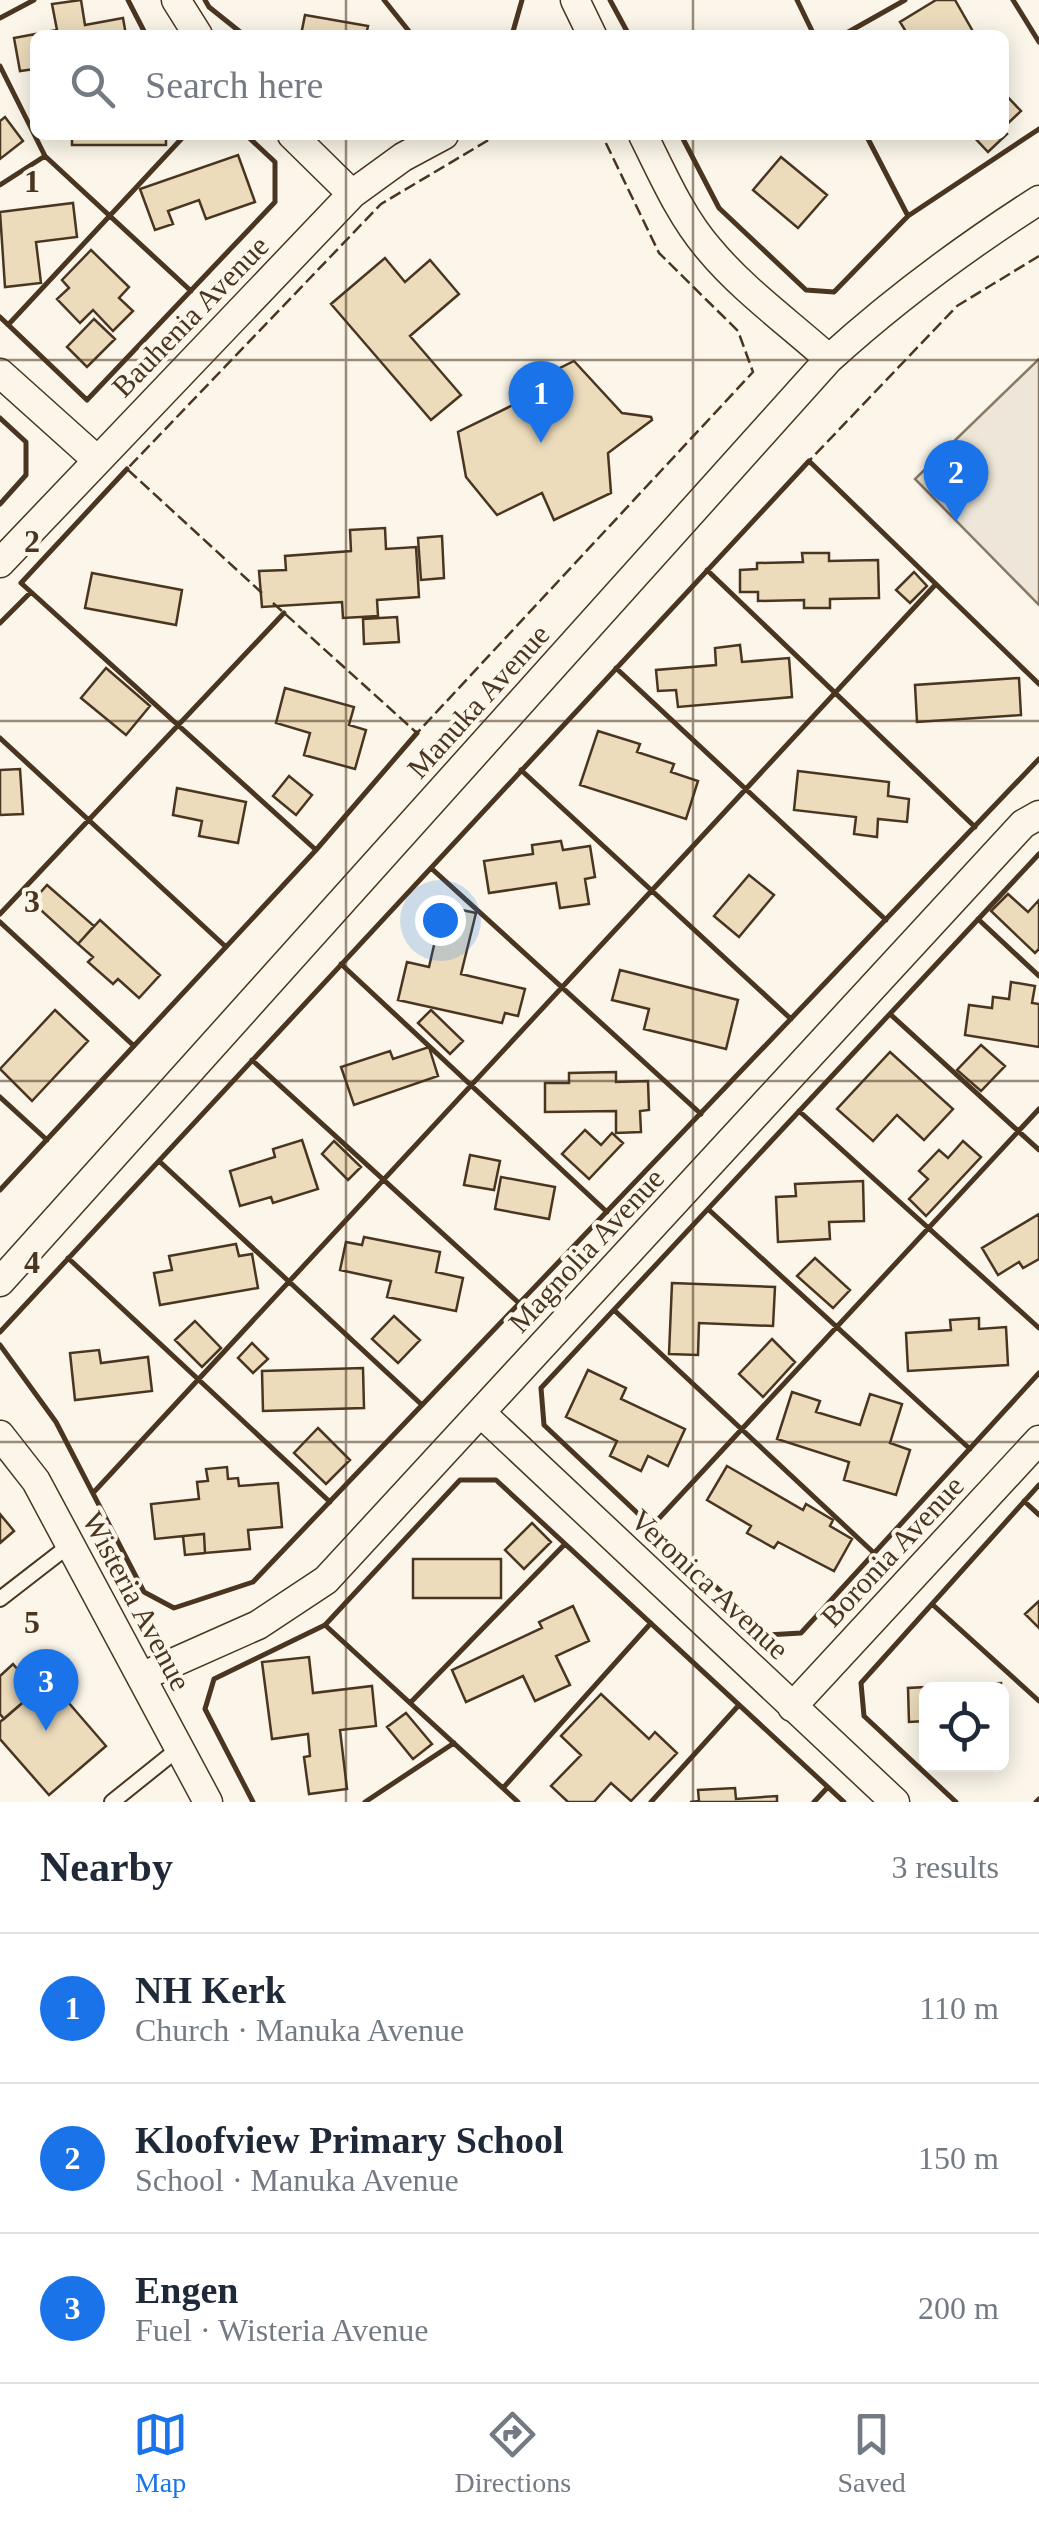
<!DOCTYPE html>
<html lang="en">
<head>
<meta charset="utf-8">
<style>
  body { margin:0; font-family:Georgia,serif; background:#f6f6f7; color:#1f2937 }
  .controls { position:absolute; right:30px; bottom:30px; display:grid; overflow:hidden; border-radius:15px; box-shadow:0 5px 25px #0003 }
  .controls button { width:90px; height:90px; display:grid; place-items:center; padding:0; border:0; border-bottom:2px solid #e0e1e3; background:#fff; color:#1f2937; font:50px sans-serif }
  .you { position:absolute; left:440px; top:920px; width:35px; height:35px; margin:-25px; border:8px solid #fff; border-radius:50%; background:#1a73e8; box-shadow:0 0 0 15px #1a73e833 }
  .badge { display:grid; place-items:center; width:65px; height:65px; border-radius:50%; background:#1a73e8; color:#fff; font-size:32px; font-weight:700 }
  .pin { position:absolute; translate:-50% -82px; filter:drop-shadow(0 2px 5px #0008) }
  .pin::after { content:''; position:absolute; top:52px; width:35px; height:30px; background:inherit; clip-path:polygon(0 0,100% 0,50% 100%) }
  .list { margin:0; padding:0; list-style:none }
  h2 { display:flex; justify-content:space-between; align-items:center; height:130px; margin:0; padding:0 40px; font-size:42px }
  h2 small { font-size:32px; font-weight:400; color:#747a83 }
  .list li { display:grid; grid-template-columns:65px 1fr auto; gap:30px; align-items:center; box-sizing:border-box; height:150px; padding:0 40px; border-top:2px solid #e0e1e3 }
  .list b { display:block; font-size:38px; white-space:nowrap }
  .list p { margin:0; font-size:32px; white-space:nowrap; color:#747a83 }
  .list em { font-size:32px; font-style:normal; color:#747a83 }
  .icon { flex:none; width:55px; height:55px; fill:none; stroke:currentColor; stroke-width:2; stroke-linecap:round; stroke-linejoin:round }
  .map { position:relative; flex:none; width:1039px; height:1802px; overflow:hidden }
  .search { position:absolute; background:#fff; box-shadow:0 5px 25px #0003; left:30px; right:30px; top:30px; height:110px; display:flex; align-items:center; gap:25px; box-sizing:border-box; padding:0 35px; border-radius:15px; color:#747a83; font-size:38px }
  .sheet { height:580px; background:#fff }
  nav { display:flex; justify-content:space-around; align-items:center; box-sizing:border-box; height:140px; border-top:2px solid #e0e1e3; background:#fff; font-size:28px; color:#747a83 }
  nav a { display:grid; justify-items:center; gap:5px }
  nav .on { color:#1a73e8 }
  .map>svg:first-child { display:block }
  .green { fill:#ede6d9; stroke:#887966; stroke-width:2.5 }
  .building { fill:#ecdcbc; stroke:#4a3520; stroke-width:2.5 }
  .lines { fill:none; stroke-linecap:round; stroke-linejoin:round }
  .service-casing { stroke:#4a3520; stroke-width:18 }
  .minor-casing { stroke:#4a3520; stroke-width:31 }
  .service { stroke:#fbf6e9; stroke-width:14 }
  .minor { stroke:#fbf6e9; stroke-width:28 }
  .fence { stroke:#4a3520; stroke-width:2.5; stroke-dasharray:12 5; stroke-linecap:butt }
  .wall { stroke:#4a3520; stroke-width:5 }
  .grid { fill:none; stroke:#4a3520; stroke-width:2.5; stroke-opacity:0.55 }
  .labels { text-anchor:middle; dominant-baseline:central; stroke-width:8; stroke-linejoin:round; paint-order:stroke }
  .street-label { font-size:30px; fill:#4a3520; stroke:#fbf6e9 }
  .grid-label { font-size:32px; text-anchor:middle; font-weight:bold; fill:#4a3520; stroke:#fbf6e9; stroke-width:8; stroke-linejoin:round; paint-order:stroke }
</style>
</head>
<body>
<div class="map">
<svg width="1039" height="1802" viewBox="0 0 1039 1802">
  <rect width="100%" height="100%" fill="#fbf6e9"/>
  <!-- green -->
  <path class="green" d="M1039,359V605L915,479Z"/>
  <!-- building -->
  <path class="building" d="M81,0L85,25L123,18L126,35H35V69L20,71L14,38L57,30L52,4Z
    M936,0H955L975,35H908L900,22Z
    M305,15L368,26L366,35H301Z
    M1004,93L1021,111L1004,127Z
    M5,117L23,141L0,159V121Z
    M1004,131L1007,134L988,152L972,135H1004Z
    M72,135H166V145H72Z
    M238,155L255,202L206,219L199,200L168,211L173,224L155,230L140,189Z
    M781,157L827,195L798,228L753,190Z
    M73,203L77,237L36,242L41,283L5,287L0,212Z
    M91,250L129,287L119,298L133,311L113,331L93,310L80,323L57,299L69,288L62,280Z
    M385,258L405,282L430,260L459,294L410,336L461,395L431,420L331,304Z
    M94,319L115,339L87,367L67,347Z
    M574,361L622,413L651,417L652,420L608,453L611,493L554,520L542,493L497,515L466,477L458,432L562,381L560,368Z
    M385,528L386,549L416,547L419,597L377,600L378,616L343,618L342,602L262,607L259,571L286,570L285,556L351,551L350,530Z
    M442,536L444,578L421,580L418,538Z
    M802,553H829V561L878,560L879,598L830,599V608H804V600L758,601V592H740V570L757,569V563L803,562Z
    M914,572L927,586L910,603L896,590Z
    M92,573L182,590L176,625L85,608Z
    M397,617L399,642L364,644L363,619Z
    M740,645L742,662L789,658L792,697L678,707L676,690L658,691L656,670L716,665L715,648Z
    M106,668L150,706L126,735L81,698Z
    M1019,678L1021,715L917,722L915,685Z
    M285,688L354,707L349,725L366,730L355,769L304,755L310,733L276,723Z
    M598,731L640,744L637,752L674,764L671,772L698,781L686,819L580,785Z
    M20,769L23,814L0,815V770Z
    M798,771L889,782L888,796L909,799L907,822L878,819L877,837L854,834L856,817L794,810Z
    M289,776L312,795L296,815L273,796Z
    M177,788L246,802L238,843L199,836L202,821L173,815Z
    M561,841L563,850L590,846L595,877L585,879L589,904L560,908L556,883L489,893L484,861L533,854L532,845Z
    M749,875L774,895L739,937L714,916Z
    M47,885L94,926L78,944L32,902Z
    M1008,894L1028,912L1039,900V949L1035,953L991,911Z
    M443,906L476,913L461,974L525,989L518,1016L505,1013L502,1023L398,1000L407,962L429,967Z
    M100,920L160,975L139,998L118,979L113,984L88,962L93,957L78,944Z
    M620,970L738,1000L726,1049L644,1029L649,1009L612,1000Z
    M1011,982L1035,986L1032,1003L1039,1004V1047L965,1035L969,1005L992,1008L993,997L1009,999Z
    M55,1010L88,1041L32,1101L0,1069Z
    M431,1010L463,1041L450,1054L418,1023Z
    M981,1045L1005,1066L981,1091L957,1070Z
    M429,1047L438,1076L354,1105L341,1067L390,1051L393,1059Z
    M890,1052L953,1109L924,1140L897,1115L873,1141L837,1109Z
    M616,1072V1082L648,1081L649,1110L640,1111L641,1132L616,1133V1111L545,1112V1083H569V1073Z
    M585,1130L601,1145L612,1133L623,1143L589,1179L562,1154Z
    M302,1140L318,1189L273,1203L271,1197L240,1206L230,1171L275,1157L273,1149Z
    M334,1141L361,1167L348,1180L322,1154Z
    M963,1141L981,1157L926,1216L909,1199L928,1179L919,1171L939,1150L948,1158Z
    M470,1155L500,1161L494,1190L464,1185Z
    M501,1177L555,1187L549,1219L495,1209Z
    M863,1181L864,1221L829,1222L830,1239L778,1242L776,1197L796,1196L795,1184Z
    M1039,1214V1259L1023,1268L1019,1262L998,1275L982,1248Z
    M364,1237L440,1252L436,1272L463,1278L456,1311L387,1297L391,1281L340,1270L346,1242L362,1245Z
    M236,1244L239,1256L252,1254L258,1288L160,1305L154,1273L172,1270L169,1256Z
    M815,1258L850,1290L833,1308L797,1276Z
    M672,1283L775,1287L773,1326L699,1323L698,1355L669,1354Z
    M394,1316L420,1340L398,1363L372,1339Z
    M979,1318V1329L1006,1327L1008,1365L908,1371L906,1333L951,1330L950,1320Z
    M195,1321L221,1348L202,1367L175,1340Z
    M772,1339L795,1362L763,1397L739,1374Z
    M252,1343L268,1359L253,1373L238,1358Z
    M99,1350L101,1363L148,1357L152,1391L75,1400L70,1353Z
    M363,1368L364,1408L263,1411L262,1371Z
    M588,1370L626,1388L621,1399L685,1429L668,1466L648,1456L641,1471L610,1456L617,1441L566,1417Z
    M792,1392L820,1401L816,1412L860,1425L870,1394L902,1404L890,1443L910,1450L896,1495L844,1480L849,1462L777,1439Z
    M318,1428L350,1460L326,1484L294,1453Z
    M727,1466L803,1510L806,1504L833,1520L830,1526L852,1539L834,1571L778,1542L774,1548L747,1533L751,1526L707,1500Z
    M227,1467L228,1479L238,1478L239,1486L278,1483L282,1527L248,1530L250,1549L205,1553L204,1534L155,1539L151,1504L199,1499L197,1482L208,1481L206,1469Z
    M0,1514L14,1531L0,1543Z
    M532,1523L551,1542L524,1569L505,1550Z
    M204,1534L205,1553L185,1555L183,1536Z
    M413,1559H501V1598H413Z
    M1039,1601V1628L1025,1614Z
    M573,1606L589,1641L556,1656L570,1685L535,1701L523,1676L466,1702L452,1670L542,1628L539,1622Z
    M309,1657L313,1693L372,1686L376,1726L340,1730L347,1789L309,1794L304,1757L310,1756L308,1734L272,1739L262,1662Z
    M13,1664L36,1691L4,1719L0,1714V1676Z
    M49,1680L106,1746L49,1795L0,1739V1722Z
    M1001,1683V1690H926V1721L909,1722L908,1688Z
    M601,1694L649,1739L655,1732L677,1753L631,1801L611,1783L594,1802H568L551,1786L581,1755L561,1736Z
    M406,1713L432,1744L413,1759L387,1727Z
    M735,1788L736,1799L777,1796V1802H690L699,1801L698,1790Z"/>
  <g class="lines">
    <defs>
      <path id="service" d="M0,1599L71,1544
        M112,1802L178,1749"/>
      <path id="minor" d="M176,0L198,35
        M575,0L592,35
        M292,135L352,194
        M643,135C662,173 681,217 709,249C743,290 789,323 829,359
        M0,373L97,460
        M0,563L352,194L403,157L444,135
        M0,1282L829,359C895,299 964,248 1039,200
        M481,1413L895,1802
        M0,1435L36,1481L208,1802
        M141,1677L258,1625L326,1580L1023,824L1039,815
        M792,1707L1039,1440"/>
    </defs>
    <!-- service casing -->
    <use href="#service" class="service-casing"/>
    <!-- minor casing -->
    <use href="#minor" class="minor-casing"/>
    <!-- service -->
    <use href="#service" class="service"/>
    <!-- minor -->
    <use href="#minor" class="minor"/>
    <!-- fence -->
    <path class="fence" d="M1039,256L957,306L809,461L1039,684
      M262,593L127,469L381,204L497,135
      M273,603L417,733L753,372L738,331L659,253L602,135"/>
    <!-- wall -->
    <path class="wall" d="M128,0L146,35
      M205,0L209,7L244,35
      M384,0L412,35
      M610,0L629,35
      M797,0L814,35
      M1013,0L1039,42
      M0,18L34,0
      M512,35L522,0
      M843,35L905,0
      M0,66L45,156L191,291
      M681,135L719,208L806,290L834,292L908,216L1039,129
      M866,135L908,216
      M0,185L45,156
      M0,317L87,400L275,202V162L246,135
      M8,325L185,135
      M0,418L26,442V475L0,504
      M707,570L975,827
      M31,592L316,850
      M0,623L31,592L21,583L127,469
      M616,668L886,920
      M0,738L226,947
      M521,770L791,1019
      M1039,854L541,1388L544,1425L767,1635L801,1633L1039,1373
      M431,868L701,1114
      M0,914L284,613
      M978,919L1039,976
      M0,922L134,1046
      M341,964L607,1212
      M890,1014L1039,1150
      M252,1060L520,1304
      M0,1097L47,1140
      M799,1111L1039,1328
      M159,1161L422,1405
      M0,1190L316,850L417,733
      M708,1209L970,1449
      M68,1258L330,1502
      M614,1310L874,1553
      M0,1332L809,461L1039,684
      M0,1345L56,1422L144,1592L174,1608L253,1582L1039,759
      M93,1493L936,584
      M1024,1501L1039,1515
      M651,1527L1039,1109
      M932,1604L1039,1701
      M325,1625L518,1802
      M410,1703L565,1544
      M503,1788L651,1623
      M253,1802L205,1709L214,1679L325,1625L460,1480H496L844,1802
      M365,1802L454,1743
      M651,1802L739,1705
      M814,1802L828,1787
      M956,1802L864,1716L861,1683L1039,1485
      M1036,1802L1039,1799"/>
  </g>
  <!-- grid -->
  <path class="grid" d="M346,0V35M693,0V35M346,135V1802M693,135V1802M0,360H1039M0,721H1039M0,1081H1039M0,1442H1039"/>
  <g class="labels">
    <!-- street labels -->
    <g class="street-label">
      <text transform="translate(190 316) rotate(-46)">Bauhenia Avenue</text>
      <text transform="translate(478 701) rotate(-48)">Manuka Avenue</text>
      <text transform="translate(586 1250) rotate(-47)">Magnolia Avenue</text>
      <text transform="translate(892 1551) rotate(-47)">Boronia Avenue</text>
      <text transform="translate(710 1584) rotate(43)">Veronica Avenue</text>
      <text transform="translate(137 1601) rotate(62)">Wisteria Avenue</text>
    </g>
  </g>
  <g class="grid-label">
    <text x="32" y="192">1</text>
    <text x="32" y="552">2</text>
    <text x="32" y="912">3</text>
    <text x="32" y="1273">4</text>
    <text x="32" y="1633">5</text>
  </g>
</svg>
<div class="controls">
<button><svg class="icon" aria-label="locate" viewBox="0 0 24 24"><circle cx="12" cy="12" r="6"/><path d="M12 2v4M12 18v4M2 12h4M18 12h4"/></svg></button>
</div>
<div class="you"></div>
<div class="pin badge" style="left:541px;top:443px">1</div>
<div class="pin badge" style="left:956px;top:522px">2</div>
<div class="pin badge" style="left:46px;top:1731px">3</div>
<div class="search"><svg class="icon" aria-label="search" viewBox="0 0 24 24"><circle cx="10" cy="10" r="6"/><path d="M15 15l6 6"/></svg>Search here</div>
</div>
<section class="sheet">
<h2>Nearby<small>3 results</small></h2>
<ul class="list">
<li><span class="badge">1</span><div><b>NH Kerk</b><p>Church · Manuka Avenue</p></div><em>110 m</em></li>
<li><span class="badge">2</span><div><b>Kloofview Primary School</b><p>School · Manuka Avenue</p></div><em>150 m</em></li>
<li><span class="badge">3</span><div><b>Engen</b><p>Fuel · Wisteria Avenue</p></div><em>200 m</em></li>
</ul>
</section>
<nav>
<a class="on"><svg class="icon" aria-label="map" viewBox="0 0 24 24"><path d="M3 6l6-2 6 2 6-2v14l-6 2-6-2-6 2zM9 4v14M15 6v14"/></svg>Map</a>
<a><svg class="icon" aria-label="directions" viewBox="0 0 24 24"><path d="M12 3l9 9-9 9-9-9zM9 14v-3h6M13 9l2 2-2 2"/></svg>Directions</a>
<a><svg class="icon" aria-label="saved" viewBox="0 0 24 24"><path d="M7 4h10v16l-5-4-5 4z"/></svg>Saved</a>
</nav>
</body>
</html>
